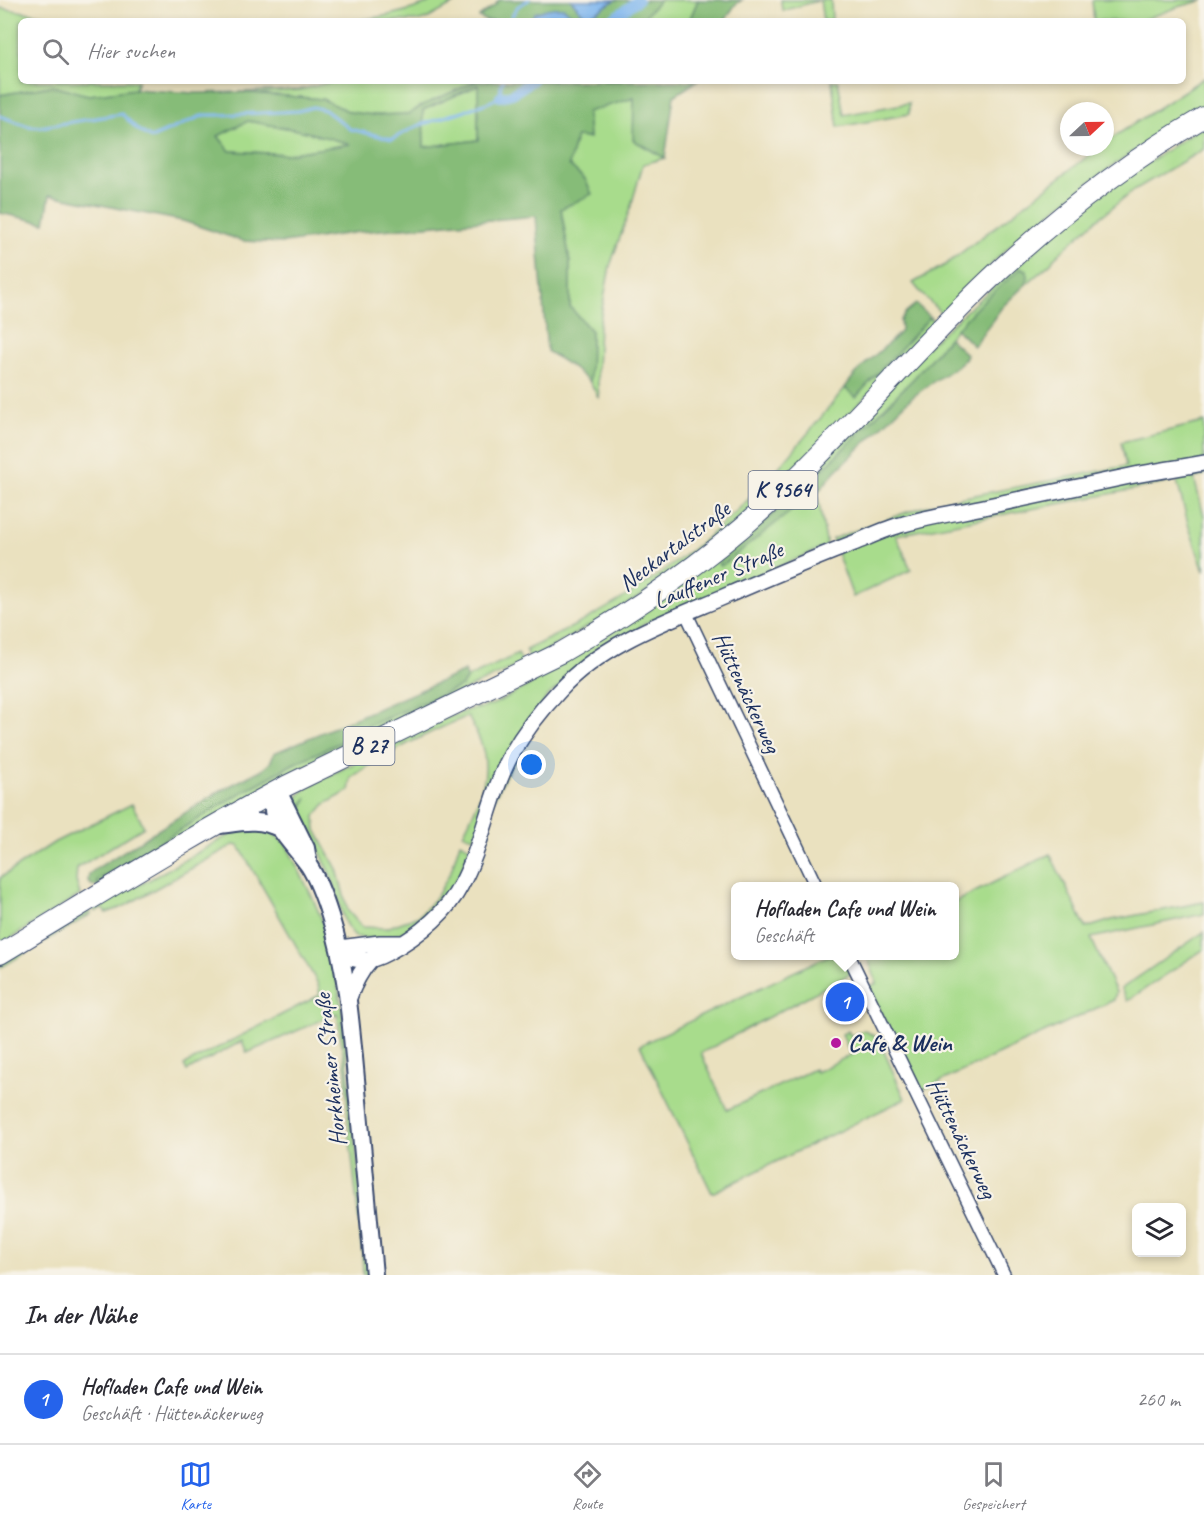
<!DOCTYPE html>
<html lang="de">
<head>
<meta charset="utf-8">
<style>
  body { margin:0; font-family:Caveat,sans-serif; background:#f2f2f3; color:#2b2b33 }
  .controls { position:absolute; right:18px; bottom:18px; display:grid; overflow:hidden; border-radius:9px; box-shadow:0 3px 9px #0003 }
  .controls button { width:54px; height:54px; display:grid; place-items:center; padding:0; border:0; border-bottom:2px solid #e1e1e2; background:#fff; color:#2b2b33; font:30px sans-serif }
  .compass { position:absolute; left:1060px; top:102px; width:54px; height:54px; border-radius:50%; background:#fff; box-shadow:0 3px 9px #0003; rotate:68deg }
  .you { position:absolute; left:532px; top:765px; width:21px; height:21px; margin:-15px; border:4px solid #fff; border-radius:50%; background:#1a73e8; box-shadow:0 0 0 9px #1a73e833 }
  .badge { display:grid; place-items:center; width:39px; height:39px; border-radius:50%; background:#2563eb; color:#fff; font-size:20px; font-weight:700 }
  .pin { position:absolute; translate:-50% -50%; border:3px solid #fff; box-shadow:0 2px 6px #0006 }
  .popup { position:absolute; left:731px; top:882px; width:228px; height:78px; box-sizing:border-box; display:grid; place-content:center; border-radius:9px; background:#fff; filter:drop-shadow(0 2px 4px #0005); font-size:20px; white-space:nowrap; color:#7c7c81 }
  .popup b { font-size:22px; color:#2b2b33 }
  .popup::after { content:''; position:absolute; left:50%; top:100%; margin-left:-12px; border:12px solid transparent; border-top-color:#fff }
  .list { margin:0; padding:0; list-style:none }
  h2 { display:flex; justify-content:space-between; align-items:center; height:78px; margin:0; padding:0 24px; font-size:26px }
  h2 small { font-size:20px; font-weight:400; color:#7c7c81 }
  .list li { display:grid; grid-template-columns:39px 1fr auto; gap:18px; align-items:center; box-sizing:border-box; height:90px; padding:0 24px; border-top:2px solid #e1e1e2 }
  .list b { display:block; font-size:22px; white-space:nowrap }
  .list p { margin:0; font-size:20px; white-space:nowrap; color:#7c7c81 }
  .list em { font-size:20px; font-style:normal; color:#7c7c81 }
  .icon { flex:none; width:33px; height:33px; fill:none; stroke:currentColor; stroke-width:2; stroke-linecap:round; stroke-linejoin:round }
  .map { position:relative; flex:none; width:1204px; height:1275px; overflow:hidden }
  .search { position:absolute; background:#fff; box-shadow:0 3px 9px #0003; left:18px; right:18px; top:18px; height:66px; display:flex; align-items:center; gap:15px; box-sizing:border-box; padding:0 21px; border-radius:9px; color:#7c7c81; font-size:22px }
  .sheet { height:168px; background:#fff }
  nav { display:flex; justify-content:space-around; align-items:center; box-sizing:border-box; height:84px; border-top:2px solid #e1e1e2; background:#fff; font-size:16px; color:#7c7c81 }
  nav a { display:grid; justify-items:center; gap:3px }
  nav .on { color:#2563eb }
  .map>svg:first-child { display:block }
  .green { fill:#a8dc8c; stroke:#628675; stroke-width:1.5 }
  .forest { fill:#86bc78; stroke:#50766b; stroke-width:1.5; fill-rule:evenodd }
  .water { fill:#80b7ef; stroke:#4e73a6; stroke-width:1.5 }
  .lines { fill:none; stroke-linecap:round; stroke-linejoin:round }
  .stream { stroke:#80b7ef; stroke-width:3 }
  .canal { stroke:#80b7ef; stroke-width:10 }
  .minor-casing { stroke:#3a4a6d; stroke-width:15 }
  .tertiary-casing { stroke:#3a4a6d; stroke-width:18 }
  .secondary-casing { stroke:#3a4a6d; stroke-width:20 }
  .primary-casing { stroke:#3a4a6d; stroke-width:22 }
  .minor { stroke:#fff; stroke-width:12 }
  .tertiary { stroke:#fff; stroke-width:15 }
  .secondary { stroke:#fff; stroke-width:16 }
  .primary { stroke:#fff; stroke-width:20 }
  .poi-dot { fill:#b5179e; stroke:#f7f3e8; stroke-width:2 }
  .labels { text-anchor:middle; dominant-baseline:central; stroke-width:4.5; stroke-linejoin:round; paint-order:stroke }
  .shield { fill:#f7f3e8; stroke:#5d6a87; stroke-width:1.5 }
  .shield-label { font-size:22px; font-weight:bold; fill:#1b2f5e }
  .street-label { font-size:24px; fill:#1b2f5e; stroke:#f7f3e8 }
  .poi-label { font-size:24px; font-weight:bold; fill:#1b2f5e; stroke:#f7f3e8; text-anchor:start }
</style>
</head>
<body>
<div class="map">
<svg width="1204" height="1275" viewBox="0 0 1204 1275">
  <rect width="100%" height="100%" fill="#f7f3e8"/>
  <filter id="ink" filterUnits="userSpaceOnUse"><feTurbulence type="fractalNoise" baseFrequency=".0167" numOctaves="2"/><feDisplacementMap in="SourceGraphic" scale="12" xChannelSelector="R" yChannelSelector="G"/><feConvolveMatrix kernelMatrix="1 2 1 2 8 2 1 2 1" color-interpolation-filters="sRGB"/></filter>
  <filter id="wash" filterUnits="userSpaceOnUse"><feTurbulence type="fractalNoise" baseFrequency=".008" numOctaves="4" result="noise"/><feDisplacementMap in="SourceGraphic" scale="24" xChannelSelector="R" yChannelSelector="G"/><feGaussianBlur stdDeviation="1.35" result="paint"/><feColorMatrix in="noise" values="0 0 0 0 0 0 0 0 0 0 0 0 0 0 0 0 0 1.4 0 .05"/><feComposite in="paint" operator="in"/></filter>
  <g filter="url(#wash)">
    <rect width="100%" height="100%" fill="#eae1bf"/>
    <!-- green -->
    <path class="green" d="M435,0H461L427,19L420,21H347C370,20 415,11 435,0Z
      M660,0H698L689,21H640Z
      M781,0H831L832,21H823L820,0L782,11Z
      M1092,0H1204L1178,7L1140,21H1094Z
      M0,8L80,21H21V81H138L135,89L89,95L51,86L0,95Z
      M1204,78V106L1116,163L1079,190L1013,243L952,303L942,314L922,294L913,283L945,265L1100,147H1105L1106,142Z
      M336,81H477L423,105L409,114L373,115L350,112L322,99L240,92L299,90Z
      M499,81L577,137L589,138L587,112L634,98V140L665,158L643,164L631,206L610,266L599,325L597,370L599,399L590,382L591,331L570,307V262L561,208L585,179L569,165Z
      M832,81H838L844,115L909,103V114L838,127Z
      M479,85L478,140L424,147L423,110Z
      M248,121L303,131L352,144L286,154L230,151L218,136Z
      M1204,125V149L1134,190L1094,222L1054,258L1051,263L1025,285L1028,277L984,300L956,329L914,378L810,482L724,556L817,493L826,541L825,547L646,623L547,696L474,837L463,834C477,805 492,779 482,746C479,736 472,725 468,716C430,732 384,753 351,778L349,791L325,804L315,816L316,830L337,869L348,911L362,927L386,928L419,916L437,896L451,871L460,842L470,847L461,872L437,910L417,926L399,934L375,939L355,937L345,923L334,884L320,851L300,812L307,798L302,805L295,810C293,795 308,787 320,780L444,719L477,707L476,709L494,704L533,683L546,670L620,627L965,312L1084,206Z
      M930,317L936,324L851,412L735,525L641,596L530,660L526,650C546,640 567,630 587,619C626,598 670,568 705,539C758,496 802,441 845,388L856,397Z
      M1204,422V476L1194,478L1204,516V571L1189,527L1177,481L896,535L911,570L853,597L832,539L910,511L944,501L1126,466L1121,442Z
      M518,654L523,663L382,728L286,776L100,886L97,881L234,797L293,764L337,744L368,726L462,686L467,678Z
      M132,804L144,827L77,868L76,881L80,895L0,945V878L55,842Z
      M246,829H268L286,844L313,899L322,920L334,962L342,1010L369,1275H363L362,1250L348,1121L346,1071L337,1013L247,1053L242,1041L187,1071L184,1065L320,995L318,984L239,846L233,845L123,907L106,913L102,908L95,912L93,907L115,895L133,888L149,880L227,836Z
      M1050,854L1086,928L1112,920L1204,902V914L1091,938L1116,992L1114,1000L920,1091L868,987L877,983L867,956H954L955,902Z
      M89,911L91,914L0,968V962Z
      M1204,932V949L1127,1001L1121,989Z
      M827,956H847L854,972L701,1053L727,1110L814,1069L816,1072L851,1055L842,1034L848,1031L851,1036L864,1030L878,1038L905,1099L712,1193L640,1045Z"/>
    <!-- forest -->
    <path class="forest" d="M499,0H571L587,18L615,0H660L640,21H486L479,17L495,5Z
      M698,0H742L735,5L725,21H689Z
      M477,81H697L674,96L665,158L633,140L634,98L587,112L589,138L576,137L569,165L585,179L592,194L561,209L570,262V307L591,331L590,382L569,365L547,351L536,216L359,232L284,243L243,241L183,221L50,195L45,223L0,213V95L51,86L89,95L135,89L195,93L240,92L322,99L350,112L373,115L409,114L423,105ZM478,85V140L424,147L423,110ZM248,121L303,131L350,144L286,154L230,151L218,136Z
      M1021,268L1027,270L1028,277L1025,285L1002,307L974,346L956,329L984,300Z
      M916,304L930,317L856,397L845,388C859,365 884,350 901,331L900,320L906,312Z
      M949,338L967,355L966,358L957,366L927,386L909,400L835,472L817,493L790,512L724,564L721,566L718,564L724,556L810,482L914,378Z
      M465,671L467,678L462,686L368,726L337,744L293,764L234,797L97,881L100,886H93L88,882L89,874L97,868L220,791L263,769L270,763L274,753Z"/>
    <!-- water -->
    <path class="water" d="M571,0H615L587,18Z
      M555,8H564L572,16L574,21H530L535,13L547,9Z"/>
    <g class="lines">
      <!-- stream -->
      <path class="stream" d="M509,21L518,6L529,0
        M0,116L28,126L40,127L122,114L137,129L151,138L204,115H221L298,111L313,107L325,110L350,129L392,139L417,126L487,103L500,97L501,84L503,81"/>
      <!-- canal -->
      <path class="canal" d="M610,21L638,0
        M500,97L512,94L532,81"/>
    </g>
  </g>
  <g filter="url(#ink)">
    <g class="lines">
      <defs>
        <path id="minor" d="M686,613L816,886
          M849,956L1004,1275"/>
        <path id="tertiary" d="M339,948C352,964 369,963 387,953C416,937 445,916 461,885C483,845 489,796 511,755C524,732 541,710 559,691C602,644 664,622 721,598C765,579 809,560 854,543C871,536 887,528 904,524C932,516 961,512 988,506C1036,496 1083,486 1130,476C1155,471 1179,468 1204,463
          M339,948L380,943H402
          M348,1000C354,984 360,971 372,958"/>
        <path id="secondary" d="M278,791C276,795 274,799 273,804C270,826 298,849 309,866C318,880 325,900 330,916C347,969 351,1025 356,1079C362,1144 368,1210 374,1275
          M278,791L306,848L308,860
          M220,825C243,822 259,818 281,829"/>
        <path id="primary" d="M0,954C95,897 188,838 286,786L562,652C637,609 708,560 772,501C848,431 915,350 991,278C1056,217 1127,162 1204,117"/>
      </defs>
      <!-- minor casing -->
      <use href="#minor" class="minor-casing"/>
      <!-- tertiary casing -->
      <use href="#tertiary" class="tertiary-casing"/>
      <!-- secondary casing -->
      <use href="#secondary" class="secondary-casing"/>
      <!-- primary casing -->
      <use href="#primary" class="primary-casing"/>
      <!-- minor -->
      <use href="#minor" class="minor"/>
      <!-- tertiary -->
      <use href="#tertiary" class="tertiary"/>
      <!-- secondary -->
      <use href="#secondary" class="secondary"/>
      <!-- primary -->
      <use href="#primary" class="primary"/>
    </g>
  </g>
  <!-- markers -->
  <circle class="poi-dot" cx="836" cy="1043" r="6"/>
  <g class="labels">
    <!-- shield labels -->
    <g class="shield">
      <rect x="748.5" y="471" width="69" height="38" rx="4.5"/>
      <rect x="343.5" y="727" width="51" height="38" rx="4.5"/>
    </g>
    <g class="shield-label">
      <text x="783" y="490">K 9564</text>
      <text x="369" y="746">B 27</text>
    </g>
    <!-- street labels -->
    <g class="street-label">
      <text transform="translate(674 546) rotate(-37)">Neckartalstraße</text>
      <text transform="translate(718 575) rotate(-23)">Lauffener Straße</text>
      <text transform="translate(747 692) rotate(65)">Hüttenäckerweg</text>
      <text transform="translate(330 1070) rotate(-96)">Horkheimer Straße</text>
      <text transform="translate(962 1138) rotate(64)">Hüttenäckerweg</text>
    </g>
    <!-- poi labels -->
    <g class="poi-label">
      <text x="848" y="1043">Cafe &amp; Wein</text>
    </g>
  </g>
</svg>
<div class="controls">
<button><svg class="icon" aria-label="layers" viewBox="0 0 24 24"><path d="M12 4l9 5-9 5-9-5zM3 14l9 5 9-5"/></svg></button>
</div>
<svg class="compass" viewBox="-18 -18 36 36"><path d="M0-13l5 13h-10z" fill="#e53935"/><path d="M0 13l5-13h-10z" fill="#7c7c81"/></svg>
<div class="you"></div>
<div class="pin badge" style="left:845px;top:1002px">1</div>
<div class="popup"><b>Hofladen Cafe und Wein</b>Geschäft</div>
<div class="search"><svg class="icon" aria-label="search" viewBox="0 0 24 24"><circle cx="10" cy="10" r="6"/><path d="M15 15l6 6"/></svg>Hier suchen</div>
</div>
<section class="sheet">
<h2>In der Nähe<small></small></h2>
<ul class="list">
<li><span class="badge">1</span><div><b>Hofladen Cafe und Wein</b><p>Geschäft · Hüttenäckerweg</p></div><em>260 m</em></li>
</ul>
</section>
<nav>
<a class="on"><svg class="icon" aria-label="map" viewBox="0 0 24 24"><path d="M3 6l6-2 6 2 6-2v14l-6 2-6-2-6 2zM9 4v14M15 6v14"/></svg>Karte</a>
<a><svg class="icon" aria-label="directions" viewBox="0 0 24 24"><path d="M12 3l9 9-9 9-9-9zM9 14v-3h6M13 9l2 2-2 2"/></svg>Route</a>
<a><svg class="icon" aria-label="saved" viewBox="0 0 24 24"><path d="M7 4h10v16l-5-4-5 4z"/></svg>Gespeichert</a>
</nav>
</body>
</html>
